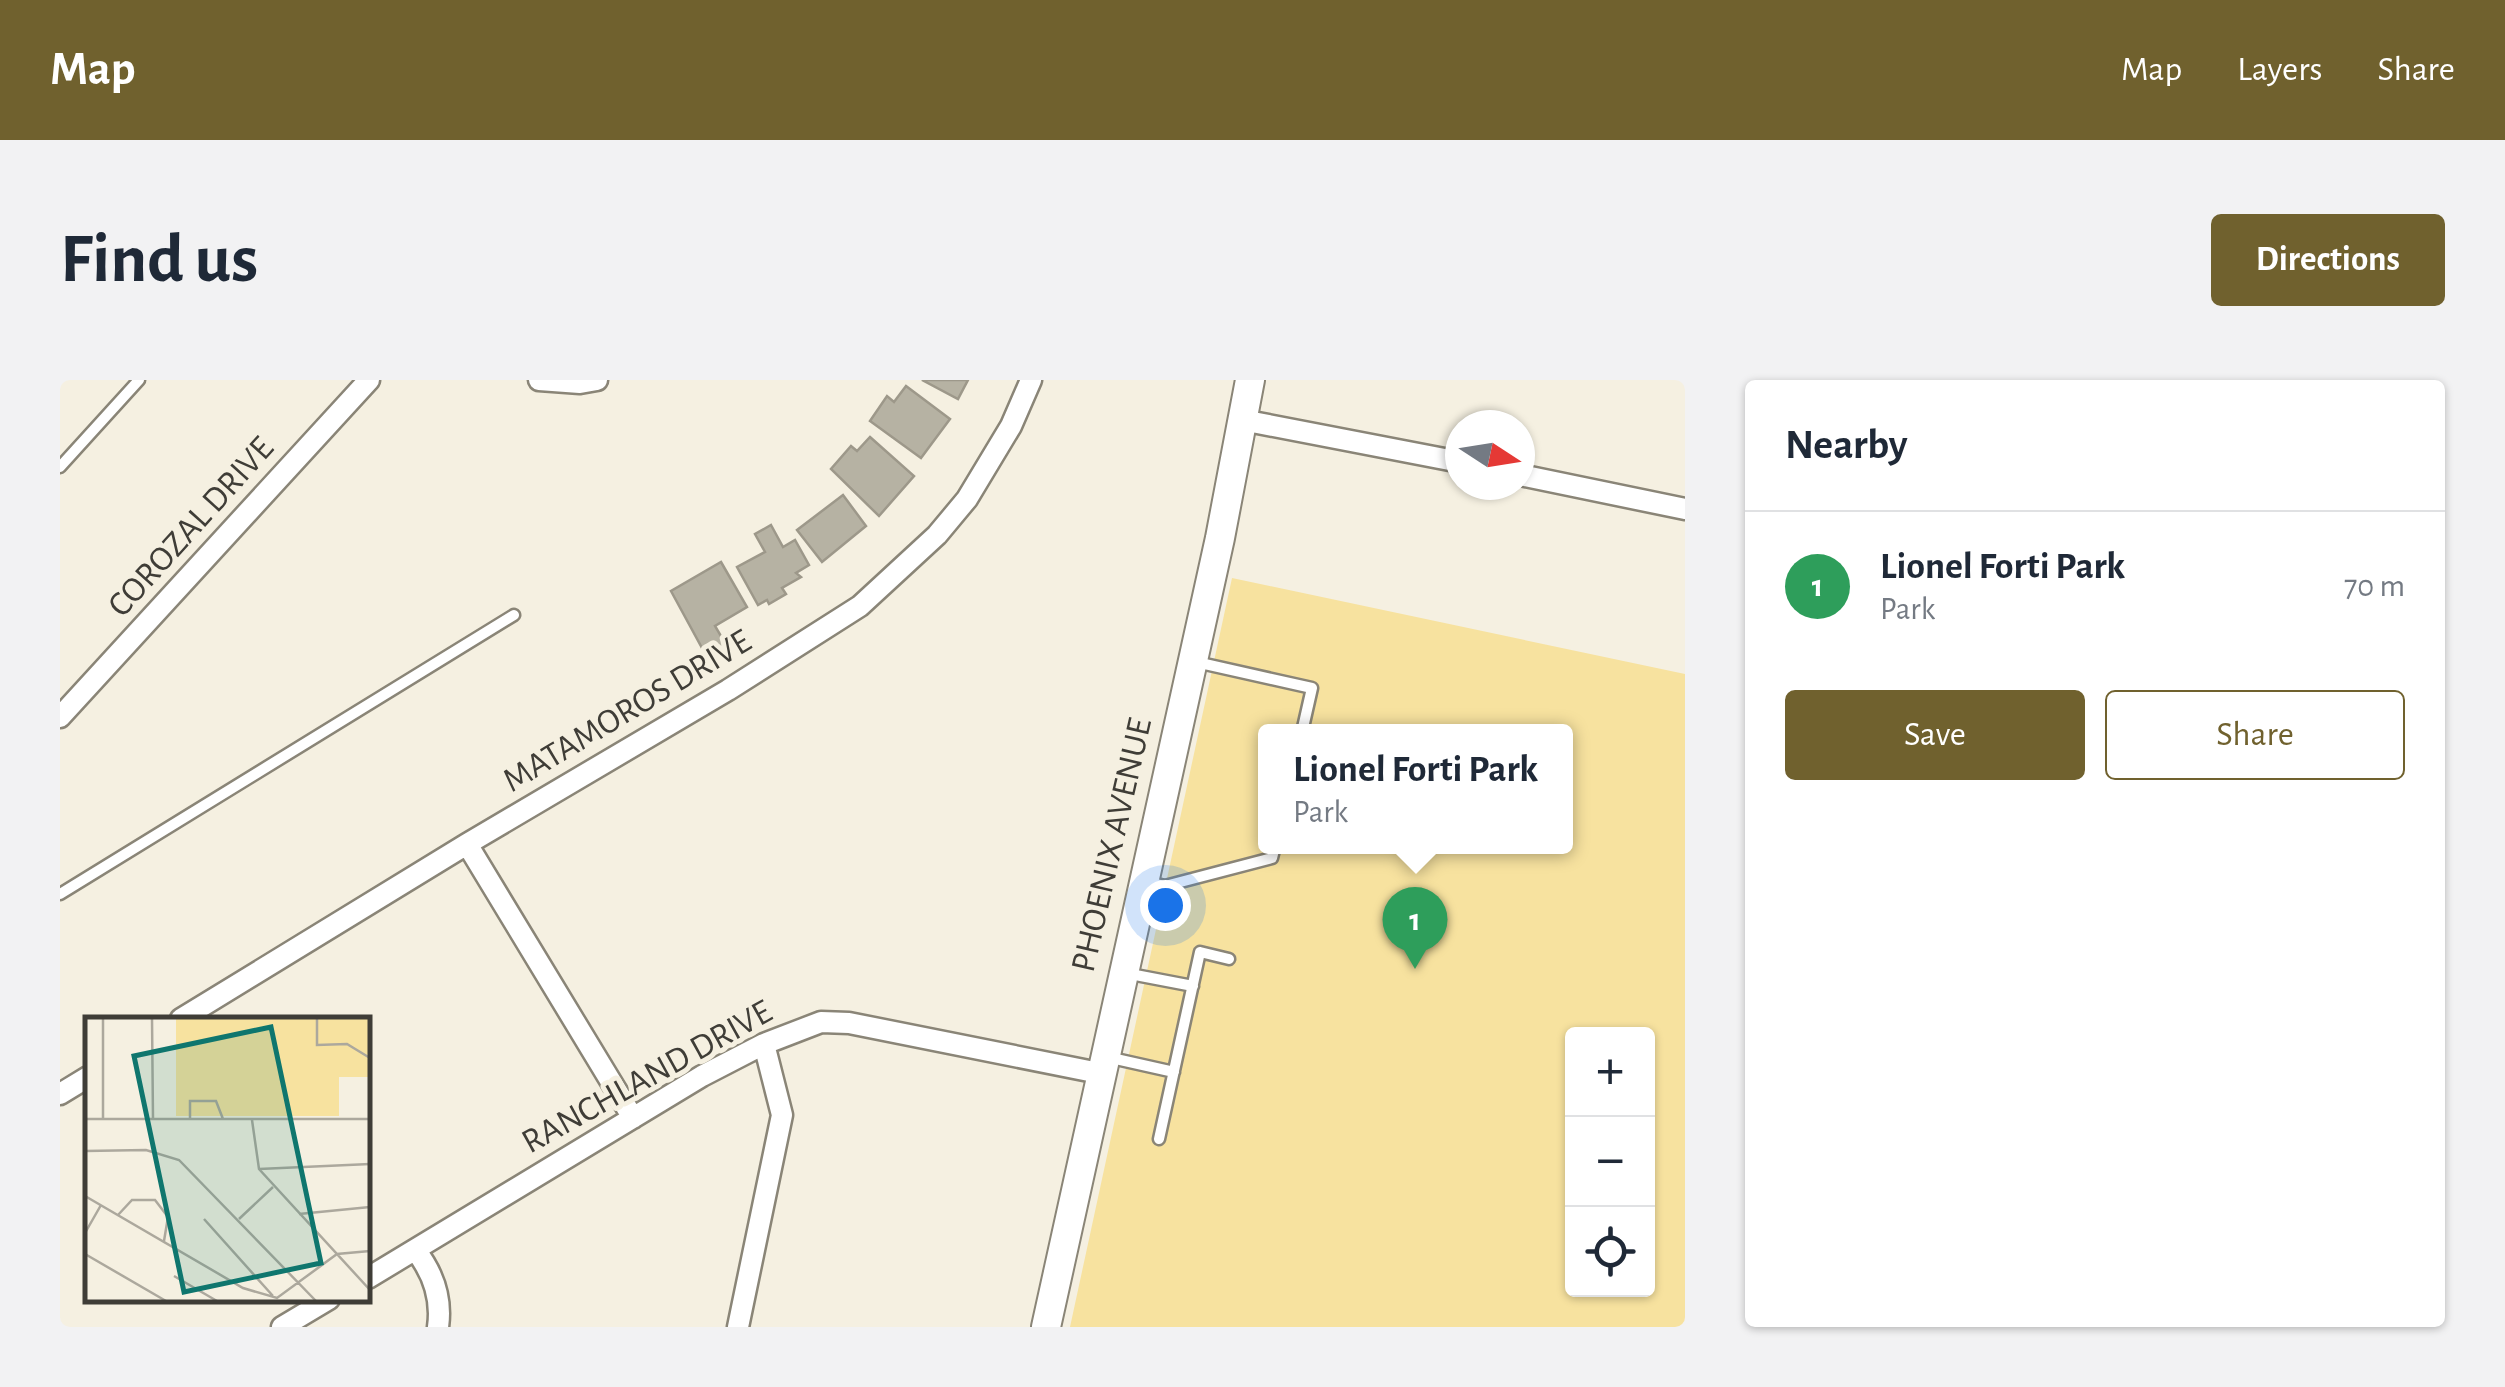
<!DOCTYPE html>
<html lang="en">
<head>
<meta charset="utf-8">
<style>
  body { margin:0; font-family:"Alegreya Sans",sans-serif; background:#f2f2f3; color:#1f2937 }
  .controls { position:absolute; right:30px; bottom:30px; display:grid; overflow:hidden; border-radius:10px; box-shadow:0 2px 8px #0004 }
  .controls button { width:90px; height:90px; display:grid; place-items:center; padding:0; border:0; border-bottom:2px solid #e0e1e3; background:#fff; color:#1f2937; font:50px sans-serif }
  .compass { position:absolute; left:1385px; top:30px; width:90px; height:90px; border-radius:50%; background:#fff; box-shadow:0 2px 8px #0004; rotate:102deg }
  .you { position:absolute; left:1105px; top:525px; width:35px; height:35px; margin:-25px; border:8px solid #fff; border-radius:50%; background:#1a73e8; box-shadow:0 0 0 15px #1a73e833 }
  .badge { display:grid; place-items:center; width:65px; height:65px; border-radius:50%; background:#70612e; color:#fff; font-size:32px; font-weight:700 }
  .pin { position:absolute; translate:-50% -82px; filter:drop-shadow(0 2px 5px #0008) }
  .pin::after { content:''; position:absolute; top:52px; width:35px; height:30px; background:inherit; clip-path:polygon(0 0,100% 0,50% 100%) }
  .popup { position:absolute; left:1198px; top:344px; width:315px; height:130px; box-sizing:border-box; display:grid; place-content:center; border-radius:10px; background:#fff; filter:drop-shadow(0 2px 8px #0005); font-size:32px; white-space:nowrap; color:#747a83 }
  .popup b { font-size:38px; color:#1f2937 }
  .popup::after { content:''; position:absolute; left:50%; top:100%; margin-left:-20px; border:20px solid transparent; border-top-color:#fff }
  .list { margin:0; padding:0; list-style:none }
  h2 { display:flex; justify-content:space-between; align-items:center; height:130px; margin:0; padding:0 40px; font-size:42px }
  h2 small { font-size:32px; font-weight:400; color:#747a83 }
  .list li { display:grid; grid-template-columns:65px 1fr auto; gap:30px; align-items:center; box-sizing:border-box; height:150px; padding:0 40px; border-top:2px solid #e0e1e3 }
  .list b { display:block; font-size:38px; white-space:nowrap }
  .list p { margin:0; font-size:32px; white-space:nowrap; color:#747a83 }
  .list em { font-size:32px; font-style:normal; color:#747a83 }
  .actions { display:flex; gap:20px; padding:30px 40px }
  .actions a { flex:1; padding:22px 0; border:2px solid #70612e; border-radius:10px; text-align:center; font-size:35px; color:#70612e }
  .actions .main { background:#70612e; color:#fff }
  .icon { flex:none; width:55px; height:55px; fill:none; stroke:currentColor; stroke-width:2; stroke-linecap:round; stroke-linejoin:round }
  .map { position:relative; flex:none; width:1625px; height:947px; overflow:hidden; border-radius:10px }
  header { display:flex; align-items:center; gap:60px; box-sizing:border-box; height:140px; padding:0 50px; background:#70612e; color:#fff }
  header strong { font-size:48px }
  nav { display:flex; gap:55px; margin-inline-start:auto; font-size:35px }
  .intro { display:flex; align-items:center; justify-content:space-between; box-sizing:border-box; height:240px; padding:0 60px }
  h1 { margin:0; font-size:70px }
  .button { padding:25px 45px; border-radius:10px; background:#70612e; color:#fff; font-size:35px; font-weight:700 }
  main { display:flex; gap:60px; padding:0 60px }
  aside { flex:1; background:#fff; border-radius:10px; box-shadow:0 2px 8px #0004 }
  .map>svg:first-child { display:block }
  .green { fill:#f7e29f; fill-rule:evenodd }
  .building { fill:#b6b2a3; stroke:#9d988a; stroke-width:2.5 }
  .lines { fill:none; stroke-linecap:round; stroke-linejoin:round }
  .lane-casing { stroke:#8a8577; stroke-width:15 }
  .street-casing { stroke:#8a8577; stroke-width:25 }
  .secondary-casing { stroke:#8a8577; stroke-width:32 }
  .lane { stroke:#fff; stroke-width:10 }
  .street { stroke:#fff; stroke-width:20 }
  .secondary { stroke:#fff; stroke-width:28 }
  .labels { text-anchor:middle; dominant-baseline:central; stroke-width:10; stroke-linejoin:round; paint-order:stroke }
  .street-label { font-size:35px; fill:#3f3d37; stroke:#f5f0e1 }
  .inset-road { fill:none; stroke:#aca89d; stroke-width:2.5 }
  .view { fill:#0f766e; fill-opacity:0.15; stroke:#0f766e; stroke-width:5 }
  .inset-edge { fill:none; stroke:#3f3d37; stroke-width:5 }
</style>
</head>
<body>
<header>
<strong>Map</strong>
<nav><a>Map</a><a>Layers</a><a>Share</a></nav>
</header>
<div class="intro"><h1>Find us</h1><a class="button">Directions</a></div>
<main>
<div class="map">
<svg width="1625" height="947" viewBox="0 0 1625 947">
  <rect width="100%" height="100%" fill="#f5f0e1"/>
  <!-- green -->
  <path class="green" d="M1172,198L1625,294V947H1010ZM1205,352H1505V466H1205ZM1512,654H1588V909H1512Z"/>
  <!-- building -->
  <path class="building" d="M862,0H908L898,19Z
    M846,6L890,39L861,78L810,41L827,16L834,22Z
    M810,57L854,96L819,136L771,89L791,66L797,71Z
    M783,115L806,146L762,182L737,150Z
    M711,145L723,167L735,160L749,185L736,193L741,197L722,208L726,214L709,224L707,220L698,225L677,187L705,172L695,154Z
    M661,182L687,227L655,246L668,268L648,279L611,211Z"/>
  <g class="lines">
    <defs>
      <path id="lane" d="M0,87L79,0
        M1136,282L1252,308L1242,352
        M1088,502L1105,506L1212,478L1215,466
        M0,514L454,235
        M1065,593L1133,606
        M1047,677L1114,692
        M1099,759L1140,572L1169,579"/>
      <path id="street" d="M479,0L520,3L537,0
        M1182,40L1400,82
        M1460,95L1625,129
        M0,337L309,0
        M407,464L573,738
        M121,639L407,464L668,310L800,226L877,155L907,119L951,46L971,0
        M0,714L28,697
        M356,871C373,893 382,919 378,947
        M308,898L642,696L704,664L761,642L789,643L1039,693
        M222,947L269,919
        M678,947L722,735L704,664"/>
      <path id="secondary" d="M986,947L1160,158L1190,0"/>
    </defs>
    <!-- lane casing -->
    <use href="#lane" class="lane-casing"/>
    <!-- street casing -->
    <use href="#street" class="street-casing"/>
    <!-- secondary casing -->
    <use href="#secondary" class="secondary-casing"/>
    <!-- lane -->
    <use href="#lane" class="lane"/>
    <!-- street -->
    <use href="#street" class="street"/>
    <!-- secondary -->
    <use href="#secondary" class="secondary"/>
  </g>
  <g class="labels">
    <!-- street labels -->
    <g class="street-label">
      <text transform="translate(131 147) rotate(-48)">COROZAL DRIVE</text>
      <text transform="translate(567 331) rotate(-31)">MATAMOROS DRIVE</text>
      <text transform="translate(1052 465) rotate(-77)">PHOENIX AVENUE</text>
      <text transform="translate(587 697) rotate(-29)">RANCHLAND DRIVE</text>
    </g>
  </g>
  <!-- overview -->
  <g transform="translate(25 637)">
    <rect width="285" height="285" fill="#f5f0e1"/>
    <path d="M91,1H285V60H254V99H91Z" fill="#f7e29f"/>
    <path class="inset-road" d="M18,1V102M67,1L68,102M232,1V28L262,27L285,41M0,102H285M105,102V84H131L138,102M167,103L174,152L285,273M0,134L61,133L94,143L231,284M174,152L285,147M0,179L158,271L192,281L252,237L285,234M214,197L285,190M33,198L47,183H70L83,200L79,224M119,202L188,279M154,202L188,170M0,216L16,188M0,237L81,284M89,259L132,284"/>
    <path class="view" d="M186,10L236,246L99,275L49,39Z"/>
    <rect width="285" height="285" class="inset-edge"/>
  </g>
</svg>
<div class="controls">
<button>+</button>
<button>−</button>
<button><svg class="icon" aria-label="locate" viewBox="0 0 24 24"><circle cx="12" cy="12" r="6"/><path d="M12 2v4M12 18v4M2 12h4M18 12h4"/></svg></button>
</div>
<svg class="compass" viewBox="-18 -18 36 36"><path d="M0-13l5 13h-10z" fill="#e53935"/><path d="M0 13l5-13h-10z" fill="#747a83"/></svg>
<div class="you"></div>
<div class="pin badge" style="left:1355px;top:589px;background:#2e9e5b">1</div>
<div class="popup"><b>Lionel Forti Park</b>Park</div>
</div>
<aside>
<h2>Nearby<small></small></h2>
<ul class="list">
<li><span class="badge" style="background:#2e9e5b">1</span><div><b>Lionel Forti Park</b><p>Park</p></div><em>70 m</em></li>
</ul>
<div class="actions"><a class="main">Save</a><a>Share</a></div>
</aside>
</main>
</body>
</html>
